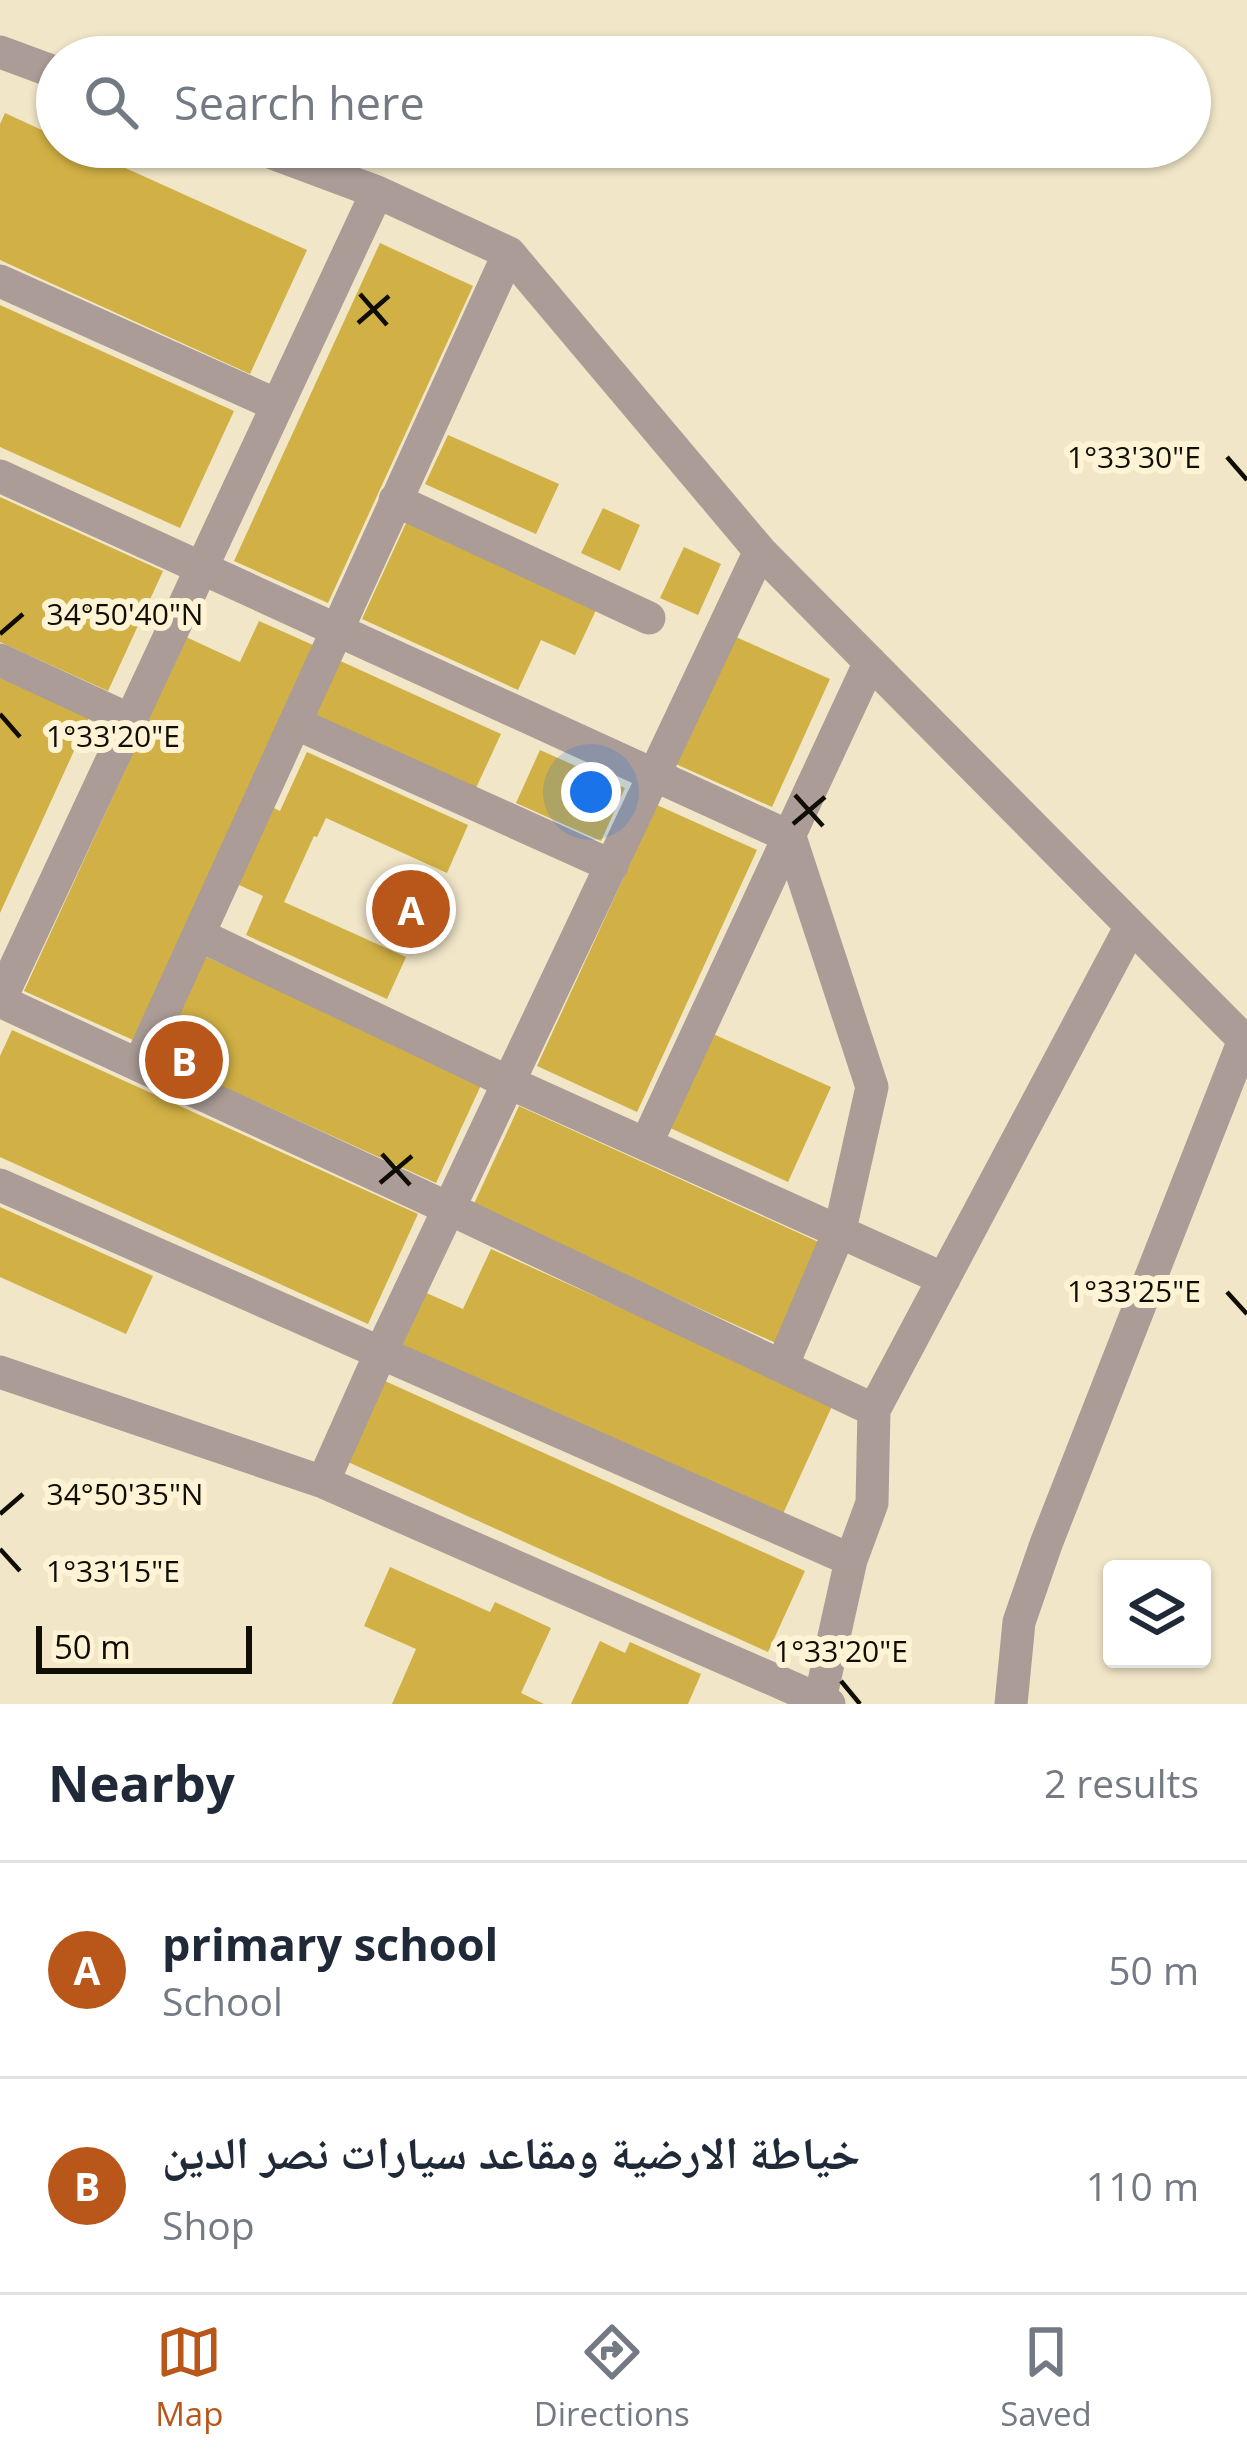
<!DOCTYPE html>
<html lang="en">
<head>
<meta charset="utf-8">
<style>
  body { margin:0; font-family:"Open Sans","Noto Naskh Arabic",sans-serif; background:#f6f6f7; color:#1f2937 }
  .controls { position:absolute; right:36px; bottom:36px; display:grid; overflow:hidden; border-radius:12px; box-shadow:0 3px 9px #0004 }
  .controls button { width:108px; height:108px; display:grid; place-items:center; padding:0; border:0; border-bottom:3px solid #e0e1e3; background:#fff; color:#1f2937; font:60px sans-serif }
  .scale { position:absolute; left:36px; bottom:30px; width:216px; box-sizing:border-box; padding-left:12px; border:6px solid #100d04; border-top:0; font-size:33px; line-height:42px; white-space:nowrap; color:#100d04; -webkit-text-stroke:9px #fef4d5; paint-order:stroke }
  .you { position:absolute; left:591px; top:792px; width:42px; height:42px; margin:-30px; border:9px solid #fff; border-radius:50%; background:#1a73e8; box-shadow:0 0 0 18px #1a73e833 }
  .badge { display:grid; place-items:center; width:78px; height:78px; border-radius:50%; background:#b85719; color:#fff; font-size:39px; font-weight:700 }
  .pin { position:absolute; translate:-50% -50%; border:6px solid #fff; box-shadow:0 3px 12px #0006 }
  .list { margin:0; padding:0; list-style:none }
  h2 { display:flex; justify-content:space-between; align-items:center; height:156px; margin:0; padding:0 48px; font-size:51px }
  h2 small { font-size:39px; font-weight:400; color:#747a83 }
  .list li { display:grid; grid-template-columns:78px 1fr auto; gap:36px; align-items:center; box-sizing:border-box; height:216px; padding:0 48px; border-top:3px solid #e0e1e3 }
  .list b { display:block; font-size:45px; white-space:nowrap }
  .list p { margin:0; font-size:39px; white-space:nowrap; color:#747a83 }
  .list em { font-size:39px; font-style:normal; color:#747a83 }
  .icon { flex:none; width:66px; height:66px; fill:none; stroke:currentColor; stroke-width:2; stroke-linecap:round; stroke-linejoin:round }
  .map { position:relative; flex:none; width:1247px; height:1704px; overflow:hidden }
  .search { position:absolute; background:#fff; box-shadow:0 3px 9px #0004; left:36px; right:36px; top:36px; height:132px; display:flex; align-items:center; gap:30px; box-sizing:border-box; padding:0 42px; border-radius:66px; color:#747a83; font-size:45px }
  .sheet { height:588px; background:#fff }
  nav { display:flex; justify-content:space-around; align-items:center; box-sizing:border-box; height:168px; border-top:3px solid #e0e1e3; background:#fff; font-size:33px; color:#747a83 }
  nav a { display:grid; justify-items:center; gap:6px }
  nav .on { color:#b85719 }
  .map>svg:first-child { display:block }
  .building { fill:#d1b045 }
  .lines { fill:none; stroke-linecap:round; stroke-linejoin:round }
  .minor { stroke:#ab9c97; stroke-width:33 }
  .ticks { fill:none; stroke:#100d04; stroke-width:4.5 }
  .ticks-label { font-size:30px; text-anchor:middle; fill:#100d04; stroke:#fef4d5; stroke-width:12; stroke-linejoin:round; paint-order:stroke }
</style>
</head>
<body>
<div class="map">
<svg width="1247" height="1704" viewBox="0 0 1247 1704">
  <rect width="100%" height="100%" fill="#f1e6c8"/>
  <!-- building -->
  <path class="building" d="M5,113L57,137V147H79L307,250L250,374L0,260V124Z
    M380,243L473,286L328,603L234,561Z
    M0,305L234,411L180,528L0,447Z
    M448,435L559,484L536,534L425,484Z
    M0,497L163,571L108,691L0,642Z
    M603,508L640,525L620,571L581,553Z
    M406,523L597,608L575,655L541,640L518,690L362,619Z
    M684,547L721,564L698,615L660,598Z
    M259,621L313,645L133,1040L24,991L186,637L240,662Z
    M727,633L830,679L772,807L669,761Z
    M336,659L501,734L476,788L311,714Z
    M0,678L89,718L0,913Z
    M540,750L625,788L601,841L516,803Z
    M307,752L468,825L447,873L326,818L317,837L314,836L284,902L406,957L387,999L246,935L263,896L237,884L272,807L280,811Z
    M657,805L757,850L637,1112L537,1066Z
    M204,956L482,1083L436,1183L158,1057Z
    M12,1030L418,1214L368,1324L0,1157V1056Z
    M711,1033L831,1087L788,1182L668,1127Z
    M519,1106L823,1244L778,1344L473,1206Z
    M0,1207L153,1276L126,1334L0,1277Z
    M491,1249L833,1404L782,1516L400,1344L424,1292L463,1309Z
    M385,1381L805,1571L768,1652L348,1462Z
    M390,1567L490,1612L495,1602L551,1628L521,1693L544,1704H392L416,1649L364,1626Z
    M600,1641L625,1653L630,1642L701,1674L688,1704H571Z"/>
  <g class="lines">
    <!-- minor -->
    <path class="minor" d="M0,52L57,73
      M256,147L377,192L509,253L760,551L1244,1040L1046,1544L1019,1622L1011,1704
      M0,281L277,405
      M0,476L790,837L872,1087L840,1230L782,1366
      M395,500L649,618
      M0,660L130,720
      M295,723L612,866
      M199,935L510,1083L944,1279
      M0,1000L377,192
      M0,1001L450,1209L874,1410
      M139,1065L509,253
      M646,1144L870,662
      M0,1185L851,1560
      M0,1372L323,1482L829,1704
      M323,1482L381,1352L760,551
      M819,1704L851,1560L872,1503L874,1410L1131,926"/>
  </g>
  <!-- ticks -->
  <path class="ticks" d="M360,294L387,325M358,323L389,296M1227,457L1247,480M0,634L23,614M0,714L20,737M795,795L823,826M793,824L825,797M382,1154L410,1185M380,1183L412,1156M1227,1292L1247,1314M0,1514L23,1494M0,1549L20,1571M841,1681L860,1704"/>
  <g class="ticks-label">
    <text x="1134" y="468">1°33'30"E</text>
    <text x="125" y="625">34°50'40"N</text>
    <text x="113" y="747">1°33'20"E</text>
    <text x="1134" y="1302">1°33'25"E</text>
    <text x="125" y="1505">34°50'35"N</text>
    <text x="113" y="1582">1°33'15"E</text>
    <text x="841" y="1662">1°33'20"E</text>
  </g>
</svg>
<div class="controls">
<button><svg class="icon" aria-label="layers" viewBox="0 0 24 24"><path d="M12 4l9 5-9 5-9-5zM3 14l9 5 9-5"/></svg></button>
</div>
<div class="scale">50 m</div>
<div class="you"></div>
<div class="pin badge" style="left:411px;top:909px">A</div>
<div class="pin badge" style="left:184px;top:1060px">B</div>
<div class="search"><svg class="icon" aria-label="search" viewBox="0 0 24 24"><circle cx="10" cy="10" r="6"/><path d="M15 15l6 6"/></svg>Search here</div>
</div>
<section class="sheet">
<h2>Nearby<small>2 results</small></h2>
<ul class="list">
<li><span class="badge">A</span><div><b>primary school</b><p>School</p></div><em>50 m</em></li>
<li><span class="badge">B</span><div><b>خياطة الارضية ومقاعد سيارات نصر الدين</b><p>Shop</p></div><em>110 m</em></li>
</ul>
</section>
<nav>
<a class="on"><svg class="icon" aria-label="map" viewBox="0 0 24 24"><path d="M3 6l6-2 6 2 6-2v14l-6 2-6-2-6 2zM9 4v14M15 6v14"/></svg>Map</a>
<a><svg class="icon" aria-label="directions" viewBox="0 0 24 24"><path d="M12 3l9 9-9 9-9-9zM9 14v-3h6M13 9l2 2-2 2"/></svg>Directions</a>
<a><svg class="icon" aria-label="saved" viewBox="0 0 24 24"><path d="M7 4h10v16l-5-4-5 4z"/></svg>Saved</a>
</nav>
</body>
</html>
